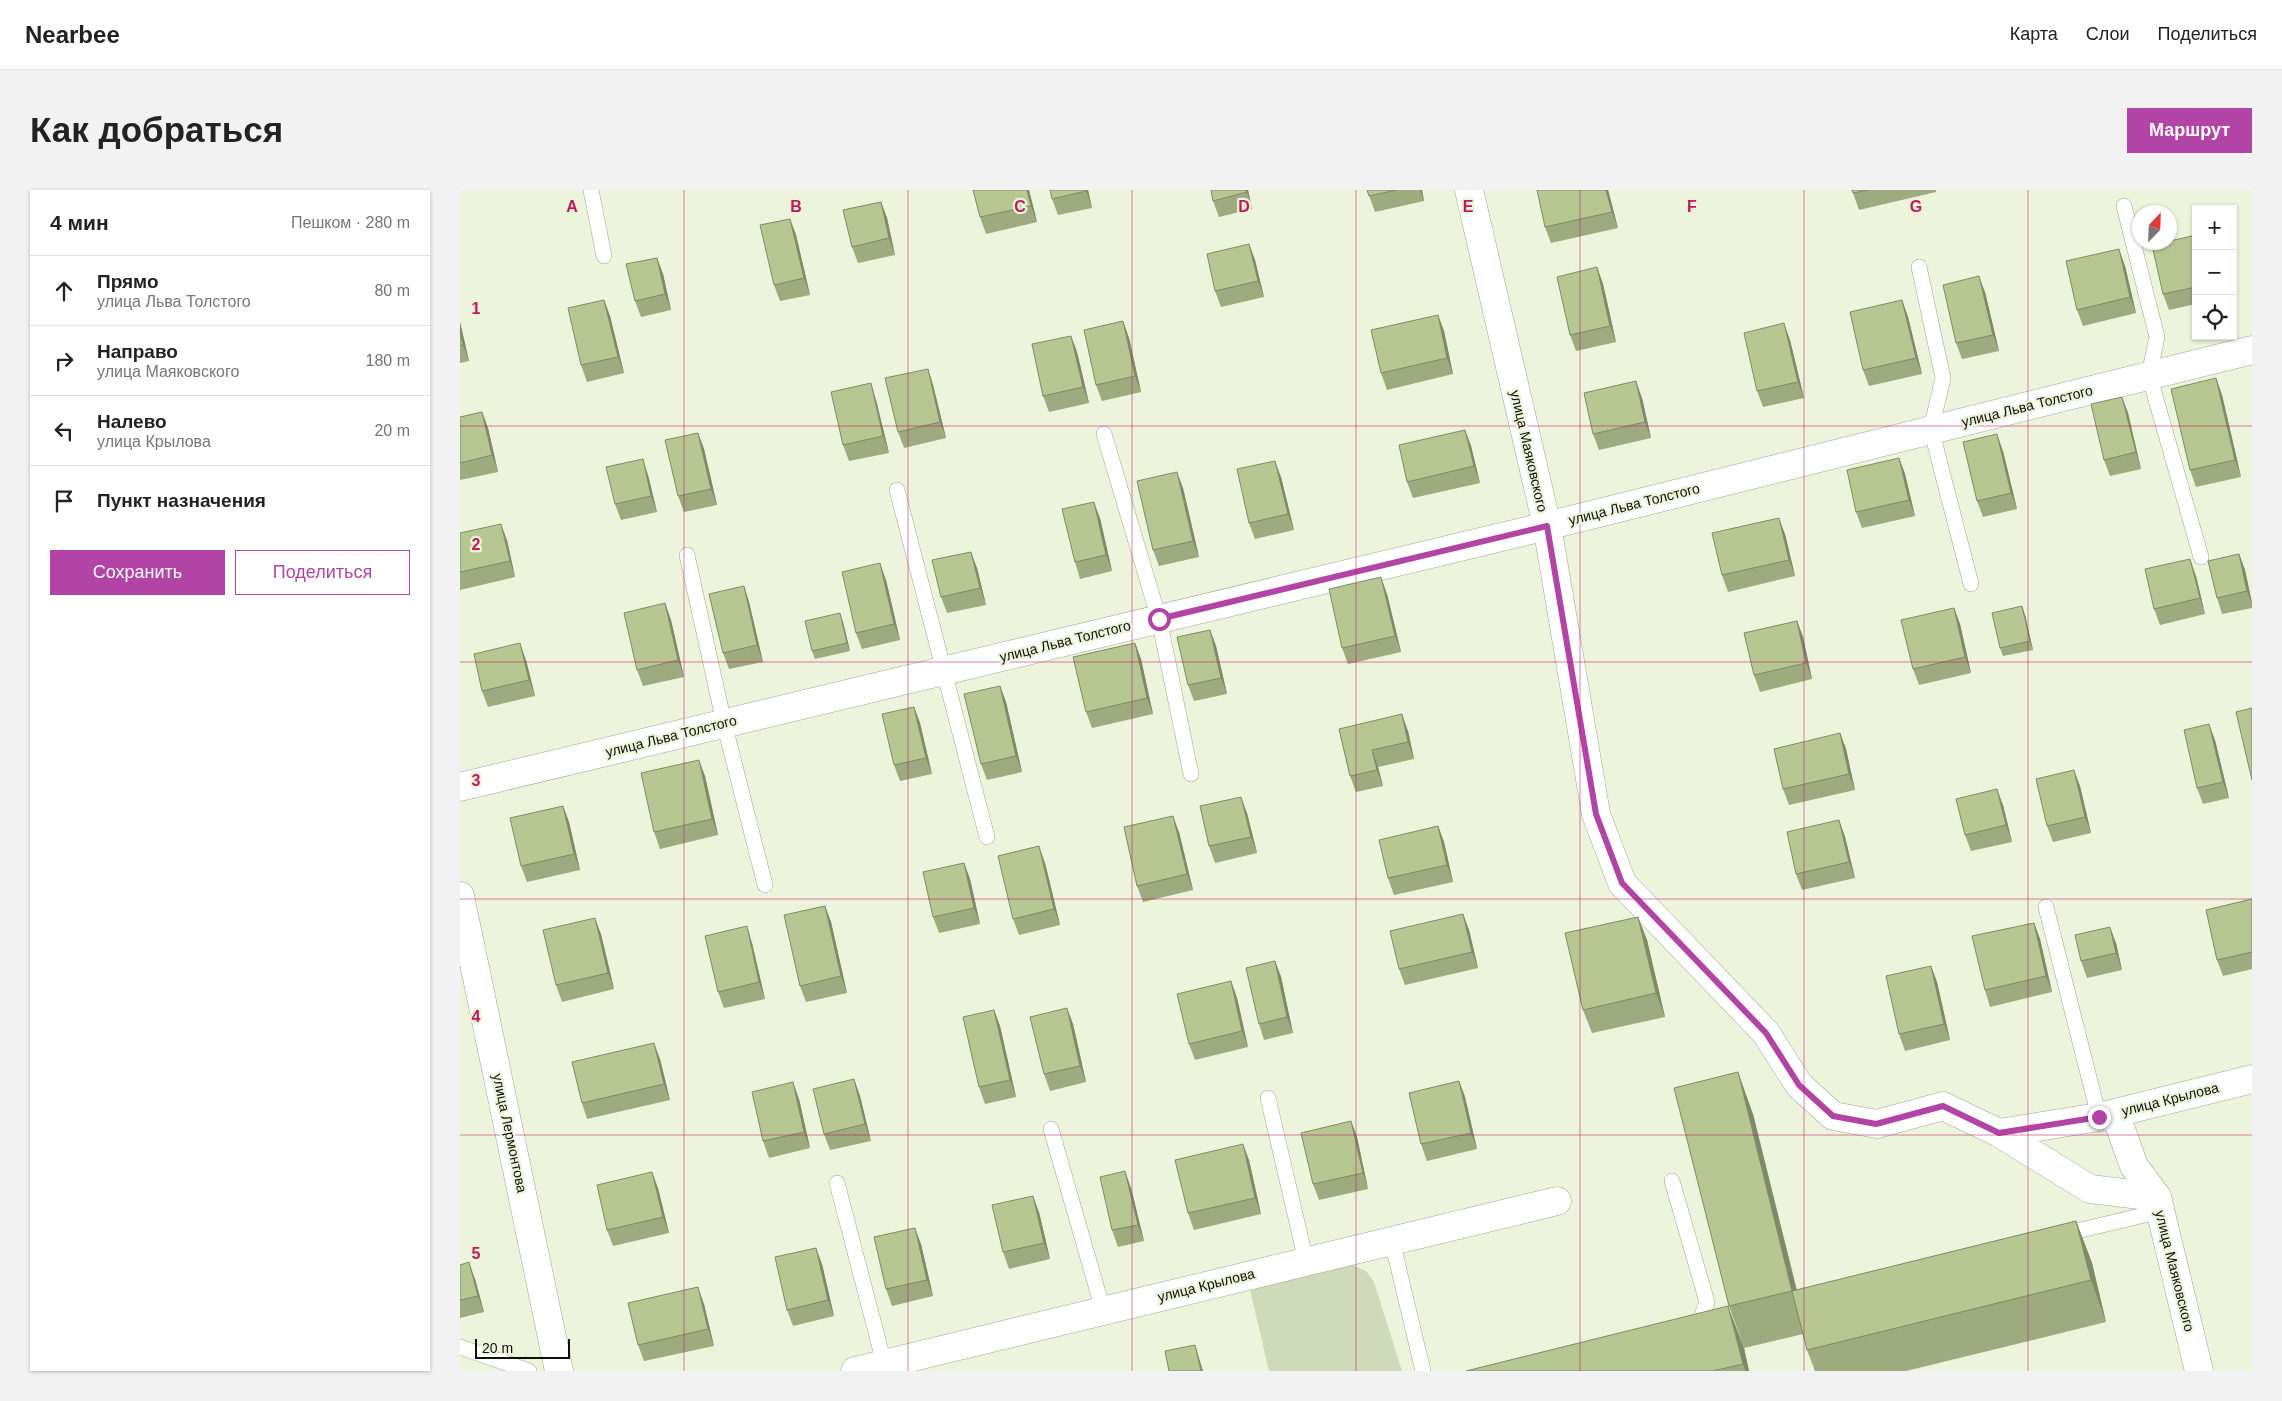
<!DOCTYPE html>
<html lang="ru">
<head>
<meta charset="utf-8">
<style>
  body { margin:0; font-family:Helvetica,sans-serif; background:#f2f2f2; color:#222 }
  .controls { position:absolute; right:15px; top:15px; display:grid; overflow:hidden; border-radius:0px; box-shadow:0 1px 4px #0004 }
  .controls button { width:45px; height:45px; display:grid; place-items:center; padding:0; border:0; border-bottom:1px solid #e0e0e0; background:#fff; color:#222; font:25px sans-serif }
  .compass { position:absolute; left:1672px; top:15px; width:45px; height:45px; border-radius:50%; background:#fff; box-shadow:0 1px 4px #0004; rotate:23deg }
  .scale { position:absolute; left:15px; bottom:12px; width:95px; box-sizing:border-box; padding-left:5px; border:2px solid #0e1008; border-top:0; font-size:14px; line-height:18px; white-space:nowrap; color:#0e1008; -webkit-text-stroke:4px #ecf5db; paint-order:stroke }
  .stop { position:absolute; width:15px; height:15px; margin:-11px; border:4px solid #b144a4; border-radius:50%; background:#fff }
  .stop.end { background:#b144a4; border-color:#fff; box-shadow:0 1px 5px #0008 }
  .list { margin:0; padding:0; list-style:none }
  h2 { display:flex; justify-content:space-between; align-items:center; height:65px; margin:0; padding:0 20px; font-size:21px }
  h2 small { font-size:16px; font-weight:400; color:#767676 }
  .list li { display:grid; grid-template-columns:32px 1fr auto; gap:15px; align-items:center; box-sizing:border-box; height:70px; padding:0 20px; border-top:1px solid #e0e0e0 }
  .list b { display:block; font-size:19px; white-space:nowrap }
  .list p { margin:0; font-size:16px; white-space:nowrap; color:#767676 }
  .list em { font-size:16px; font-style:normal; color:#767676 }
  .actions { display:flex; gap:10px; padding:15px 20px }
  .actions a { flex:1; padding:11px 0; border:1px solid #b144a4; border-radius:0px; text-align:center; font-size:18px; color:#b144a4 }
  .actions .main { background:#b144a4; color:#fff }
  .icon { flex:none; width:28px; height:28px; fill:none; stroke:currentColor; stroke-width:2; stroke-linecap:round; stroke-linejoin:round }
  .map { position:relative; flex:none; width:1792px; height:1181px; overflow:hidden; border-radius:0px }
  header { display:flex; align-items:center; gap:30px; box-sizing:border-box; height:70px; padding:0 25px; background:#fff; border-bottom:1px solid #e0e0e0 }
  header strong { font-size:24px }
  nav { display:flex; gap:28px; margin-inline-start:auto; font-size:18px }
  .intro { display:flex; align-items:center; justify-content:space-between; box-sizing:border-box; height:120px; padding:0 30px }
  h1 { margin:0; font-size:35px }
  .button { padding:12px 22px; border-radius:0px; background:#b144a4; color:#fff; font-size:18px; font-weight:700 }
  main { display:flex; gap:30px; padding:0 30px }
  aside { flex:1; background:#fff; border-radius:0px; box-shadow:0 1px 4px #0004 }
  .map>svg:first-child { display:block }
  .green { fill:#cfdaba }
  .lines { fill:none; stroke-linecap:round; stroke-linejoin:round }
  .lane-casing { stroke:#a0a890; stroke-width:16 }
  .street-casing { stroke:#a0a890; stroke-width:29 }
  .lane { stroke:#fff; stroke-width:15 }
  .street { stroke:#fff; stroke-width:28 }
  .wall { fill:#9dab7e }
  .shaded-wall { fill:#7f8b66 }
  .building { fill:#b6c792; stroke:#7f8b66 }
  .route { stroke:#b144a4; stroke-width:6 }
  .grid { fill:none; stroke:#c2185b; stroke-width:1; stroke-opacity:0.55 }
  .labels { text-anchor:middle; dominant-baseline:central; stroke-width:4.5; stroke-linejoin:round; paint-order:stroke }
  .street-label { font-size:14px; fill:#0e1008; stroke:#ecf5db }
  .grid-label { font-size:16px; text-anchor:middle; font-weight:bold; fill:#c2185b; stroke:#ecf5db; stroke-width:4.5; stroke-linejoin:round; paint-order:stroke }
</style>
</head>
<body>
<header>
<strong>Nearbee</strong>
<nav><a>Карта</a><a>Слои</a><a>Поделиться</a></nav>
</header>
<div class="intro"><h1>Как добраться</h1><a class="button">Маршрут</a></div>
<main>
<aside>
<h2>4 мин<small>Пешком · 280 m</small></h2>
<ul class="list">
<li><svg class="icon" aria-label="ahead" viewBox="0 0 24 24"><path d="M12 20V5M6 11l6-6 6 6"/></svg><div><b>Прямо</b><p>улица Льва Толстого</p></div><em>80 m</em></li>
<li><svg class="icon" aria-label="right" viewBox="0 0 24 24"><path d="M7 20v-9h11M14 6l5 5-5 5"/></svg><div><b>Направо</b><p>улица Маяковского</p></div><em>180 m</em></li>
<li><svg class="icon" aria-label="left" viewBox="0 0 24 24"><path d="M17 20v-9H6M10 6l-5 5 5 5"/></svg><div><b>Налево</b><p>улица Крылова</p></div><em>20 m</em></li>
<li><svg class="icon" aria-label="arrive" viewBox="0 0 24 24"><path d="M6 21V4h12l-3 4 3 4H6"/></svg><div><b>Пункт назначения</b></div></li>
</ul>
<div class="actions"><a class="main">Сохранить</a><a>Поделиться</a></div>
</aside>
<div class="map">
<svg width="1792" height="1181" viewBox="0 0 1792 1181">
  <rect width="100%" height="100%" fill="#ecf5db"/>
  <!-- green -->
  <path class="green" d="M890,1074L906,1081L914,1092L942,1181H809L790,1100Z"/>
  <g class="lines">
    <defs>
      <path id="lane" d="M131,0L144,66
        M1664,16L1697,147L1689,185L1741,367
        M1459,77L1483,188L1471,239L1511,394
        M644,244L699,429L731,584
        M437,300L527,647
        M227,365L264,533L305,695
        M1586,717L1639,927
        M808,908L846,1071
        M591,939L643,1120
        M1212,991L1247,1112L1238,1136L1233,1137
        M377,993L424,1173
        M1600,1045L1701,1021
        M932,1051L963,1181
        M0,1157L69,1181"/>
      <path id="street" d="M1009,0L1087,336L1136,624L1162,693L1306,843L1339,895L1373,926L1417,934L1483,916L1539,943L1630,999L1697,1007L1739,1181
        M0,597L1087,336L1792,160
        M0,706L99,1181
        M1655,923L1674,976L1697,1007
        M1539,943L1639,927L1792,889
        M395,1181L1097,1011"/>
    </defs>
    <!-- lane casing -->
    <use href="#lane" class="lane-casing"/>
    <!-- street casing -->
    <use href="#street" class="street-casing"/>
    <!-- lane -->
    <use href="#lane" class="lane"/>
    <!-- street -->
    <use href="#street" class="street"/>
  </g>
  <!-- wall -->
  <path class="wall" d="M569,0L577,32L526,44L520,27Z
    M628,0L632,18L598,25L592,9Z
    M751,0H788L792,19L759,27L753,11Z
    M907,0H962L964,11L915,22Z
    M1148,0L1158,38L1091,53L1085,37Z
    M1392,0H1476V2L1399,20Z
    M421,12L427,28L435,65L398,73L392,57Z
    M330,29L336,45L350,105L320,111L314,95Z
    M1736,45V114L1709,120L1703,104Z
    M789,54L795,70L804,107L761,117L755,101Z
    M197,68L203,84L211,120L181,127L175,111Z
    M1665,76L1676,123L1623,136L1617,120Z
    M1137,77L1143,94L1156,152L1116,161L1110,145Z
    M1525,102L1539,161L1502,169L1496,153Z
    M144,110L150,126L164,183L127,192L121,175Z
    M1442,110L1448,127L1462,184L1409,196L1403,180Z
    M978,125L984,141L993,184L927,200L921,183Z
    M663,131L669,148L681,202L642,211L636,195Z
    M0,132L9,171L0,173Z
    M611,146L617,162L629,213L589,222L583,206Z
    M1330,150L1344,208L1303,217L1297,201Z
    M468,179L473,195L486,248L444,258L438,242Z
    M1756,188L1762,205L1781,287L1736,297L1730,280Z
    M1662,207L1668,223L1681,279L1650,286L1644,270Z
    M1182,208L1191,248L1139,260L1133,244Z
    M416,210L429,263L389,271L383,255Z
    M22,222L28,238L38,282L0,290V227Z
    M1005,240L1011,256L1020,293L953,308L947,292Z
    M238,243L244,259L257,315L224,322L218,306Z
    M1543,261L1557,319L1523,327L1517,311Z
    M1439,268L1445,284L1455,326L1402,338L1396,322Z
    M188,285L197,322L161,330L155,314Z
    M821,287L834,340L795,349L789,333Z
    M723,298L739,367L699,376L693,360Z
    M640,328L652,381L620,389L615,372Z
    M0,343L47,350L55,387L0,400Z
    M1325,344L1335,386L1268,402L1262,385Z
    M1779,364L1785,380L1792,412V418L1762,424L1757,408Z
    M517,378L526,415L487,423L481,407Z
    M1736,386L1745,424L1700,435L1694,419Z
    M426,390L440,450L402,459L396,443Z
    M284,396L289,412L303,472L269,479L263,463Z
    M927,404L941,462L888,474L882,458Z
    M205,413L211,430L224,487L183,496L177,480Z
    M1562,416L1565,425L1573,460L1543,466L1540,458Z
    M1494,418L1500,434L1511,483L1459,495L1453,479Z
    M1337,431L1343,447L1352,489L1300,502L1294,485Z
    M383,432L390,461L355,469L352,461Z
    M750,440L756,456L767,504L734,511L728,495Z
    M675,453L681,469L693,524L632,538L626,522Z
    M66,470L75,506L28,517L22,501Z
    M540,496L546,512L562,582L527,590L521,574Z
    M454,517L460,533L472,584L440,591L434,575Z
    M879,539L948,541L954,569L918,577L923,596L896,602L890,586Z
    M1380,543L1386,559L1395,600L1329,615L1323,599Z
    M1755,550L1769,608L1743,614L1737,598Z
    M245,586L258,645L200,659L194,642Z
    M1620,596L1631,643L1593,652L1587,636Z
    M1543,615L1552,652L1511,661L1505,645Z
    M103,616L109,632L120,680L67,692L61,676Z
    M787,623L797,663L755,673L749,656Z
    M1379,630L1385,647L1395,688L1342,700L1336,684Z
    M978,636L984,652L993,692L934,705L928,688Z
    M719,642L733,700L683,712L677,696Z
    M504,673L510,689L520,734L479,743L473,727Z
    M585,673L600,735L559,745L553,729Z
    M1792,709V779L1763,786L1757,770Z
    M365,716L371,732L387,803L346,812L340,796Z
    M1003,724L1009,740L1018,778L945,795L939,779Z
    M1178,727L1187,750L1205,827L1132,843L1123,820Z
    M1574,733L1580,749L1592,802L1530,817L1525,800Z
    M141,744L154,799L102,812L96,795Z
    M292,753L305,809L264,818L258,802Z
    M1656,753L1662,780L1627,788L1621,771Z
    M815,771L821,787L833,843L804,850L799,834Z
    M1471,776L1477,792L1490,850L1445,861L1439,844Z
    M771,791L777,808L788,857L735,870L729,854Z
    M534,820L540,836L556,907L525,914L519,897Z
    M613,834L626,892L590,901L584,884Z
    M200,869L210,910L127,929L122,913Z
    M394,889L400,906L411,951L370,960L364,944Z
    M999,891L1005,907L1017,959L967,971L961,954Z
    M339,909L350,958L309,968L303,951Z
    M1293,924L1337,1100L1616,1031L1632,1073L1646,1132L1446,1181H1355L1347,1160L1343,1144L1284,1158L1269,1116Z
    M891,931L897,947L908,999L859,1010L853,994Z
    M789,970L801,1024L734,1040L728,1023Z
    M198,998L209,1043L153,1056L147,1040Z
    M671,998L684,1051L658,1057L652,1040Z
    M579,1022L590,1069L549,1079L543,1062Z
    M461,1054L473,1106L432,1116L426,1099Z
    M362,1074L374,1126L333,1136L327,1120Z
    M0,1075L15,1089L24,1122L0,1128Z
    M244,1114L254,1156L184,1171L178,1155Z
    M1284,1158L1289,1181H1006Z"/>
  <!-- shaded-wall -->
  <path class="shaded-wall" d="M567,0H569L577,32L571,16Z
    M626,0H628L632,18Z
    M786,0H788L792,19L787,2Z
    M960,0H962L964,11Z
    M1146,0H1148L1158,38L1152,22Z
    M421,12L427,28L435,65L429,48Z
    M330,29L336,45L350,105L344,88Z
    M789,54L795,70L804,107L798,91Z
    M1659,59L1665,76L1676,123L1670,107Z
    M197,68L203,84L211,120L205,104Z
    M1137,77L1143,94L1156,152L1150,136Z
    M1519,86L1525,102L1539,161L1533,145Z
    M144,110L150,126L164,183L158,167Z
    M1442,110L1448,127L1462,184L1456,168Z
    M978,125L984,141L993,184L987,168Z
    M663,131L669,148L681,202L675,186Z
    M0,132L9,171L3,155L0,142Z
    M1324,133L1330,150L1344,208L1338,192Z
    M611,146L617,162L629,213L623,197Z
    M468,179L473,195L486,248L480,232Z
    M1756,188L1762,205L1781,287L1775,270Z
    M1176,191L1182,208L1191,248L1185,232Z
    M411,193L416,210L429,263L423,246Z
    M1662,207L1668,223L1681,279L1676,262Z
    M22,222L28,238L38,282L32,265Z
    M1005,240L1011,256L1020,293L1014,276Z
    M238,243L244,259L257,315L251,299Z
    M1537,244L1543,261L1557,319L1551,303Z
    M1439,268L1445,284L1455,326L1449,310Z
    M183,269L188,285L197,322L191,306Z
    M815,271L821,287L834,340L828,324Z
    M717,282L723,298L739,367L733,351Z
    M634,312L640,328L652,381L646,365Z
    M1319,328L1325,344L1335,386L1329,370Z
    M41,334L47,350L55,387L50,371Z
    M511,362L517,378L526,415L520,398Z
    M1779,364L1785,380L1792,414L1787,401Z
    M1730,369L1736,386L1745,424L1740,408Z
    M420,373L426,390L440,450L434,434Z
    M921,387L927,404L941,462L935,446Z
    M284,396L289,412L303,472L297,455Z
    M205,413L211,430L224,487L218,470Z
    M1562,416L1565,425L1573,460L1570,451Z
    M1494,418L1500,434L1511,483L1505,467Z
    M380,423L383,432L390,461L387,453Z
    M1337,431L1343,447L1352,489L1346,473Z
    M750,440L756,456L767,504L761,488Z
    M60,453L66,470L75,506L69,490Z
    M675,453L681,469L693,524L687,508Z
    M540,496L546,512L562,582L556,566Z
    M454,517L460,533L472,584L466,568Z
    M942,524L948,541L954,569L948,552Z
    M1749,534L1755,550L1769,608L1763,592Z
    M1380,543L1386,559L1395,600L1389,584Z
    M912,560L918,577L923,596L917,580Z
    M239,570L245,586L258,645L252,629Z
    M1614,580L1620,596L1631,643L1625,627Z
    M1537,599L1543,615L1552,652L1546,635Z
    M781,607L787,623L797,663L791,647Z
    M103,616L109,632L120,680L114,664Z
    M713,626L719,642L733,700L727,684Z
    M1379,630L1385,647L1395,688L1389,672Z
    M978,636L984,652L993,692L987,675Z
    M579,656L585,673L600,735L594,719Z
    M504,673L510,689L520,734L514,718Z
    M365,716L371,732L387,803L381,786Z
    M1003,724L1009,740L1018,778L1012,762Z
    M1178,727L1187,750L1205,827L1196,803Z
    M135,728L141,744L154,799L148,783Z
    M1574,733L1580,749L1592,802L1586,786Z
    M287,736L292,753L305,809L299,792Z
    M1650,737L1656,753L1662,780L1656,763Z
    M815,771L821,787L833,843L827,827Z
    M1471,776L1477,792L1490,850L1484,834Z
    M771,791L777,808L788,857L782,841Z
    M607,818L613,834L626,892L620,876Z
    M534,820L540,836L556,907L550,890Z
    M194,853L200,869L210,910L204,894Z
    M1278,882L1293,924L1347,1143L1332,1101Z
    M394,889L400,906L411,951L405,934Z
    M999,891L1005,907L1017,959L1011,943Z
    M333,892L339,909L350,958L344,942Z
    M891,931L897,947L908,999L903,983Z
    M783,954L789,970L801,1024L795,1008Z
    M665,981L671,998L684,1051L678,1035Z
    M192,982L198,998L209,1043L203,1027Z
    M573,1006L579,1022L590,1069L584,1053Z
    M1616,1031L1632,1073L1646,1132L1631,1090Z
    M455,1038L461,1054L473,1106L467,1090Z
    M356,1058L362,1074L374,1126L368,1110Z
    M9,1072L15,1089L24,1122L18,1106Z
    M238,1097L244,1114L254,1156L248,1139Z
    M1268,1116L1284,1158L1289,1181H1285L1283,1174Z
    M735,1155L740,1171L743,1181H741Z"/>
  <!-- building -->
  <path class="building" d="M513,0H567L571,16L520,27Z
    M590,0H626V1L592,9Z
    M751,0H786L787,2L753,11Z
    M907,0H936L909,6Z
    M1077,0H1146L1152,22L1085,37Z
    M1392,0H1408L1393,3Z
    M421,12L429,48L392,57L383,20Z
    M330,29L344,88L314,95L300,35Z
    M1736,45V97L1703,104L1692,55L1704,52H1710V51Z
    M789,54L798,91L755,101L747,64Z
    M1659,59L1670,107L1617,120L1606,71Z
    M197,68L205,104L175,111L166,74Z
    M1137,77L1150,136L1110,145L1097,87Z
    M1519,86L1533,145L1496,153L1483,95Z
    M144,110L158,167L121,175L108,118Z
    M1442,110L1456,168L1403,180L1390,122Z
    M978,125L987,168L921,183L911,140Z
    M663,131L675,186L636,195L624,140Z
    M1324,133L1338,192L1297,201L1284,143Z
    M0,142L3,155L0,156Z
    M611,146L623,197L583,206L572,154Z
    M468,179L480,232L438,242L425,188Z
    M1756,188L1775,270L1730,280L1711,199Z
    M1176,191L1185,232L1133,244L1124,203Z
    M411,193L423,246L383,255L371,202Z
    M1662,207L1676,262L1644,270L1631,214Z
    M22,222L32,265L0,273V227Z
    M1005,240L1014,276L947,292L939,255Z
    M238,243L251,299L218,306L205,250Z
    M1537,244L1551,303L1517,311L1503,252Z
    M1439,268L1449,310L1396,322L1387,280Z
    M183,269L191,306L155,314L146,277Z
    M815,271L828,324L789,333L777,279Z
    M717,282L733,351L693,360L677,291Z
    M634,312L646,365L615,372L602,319Z
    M1319,328L1329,370L1262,385L1252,343Z
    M41,334L50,371L0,382V343Z
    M511,362L520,398L481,407L472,370Z
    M1779,364L1787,401L1757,408L1748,371Z
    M1730,369L1740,408L1694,419L1685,379Z
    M420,373L434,434L396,443L382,382Z
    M921,387L935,446L882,458L869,399Z
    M284,396L297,455L263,463L249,404Z
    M205,413L218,470L177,480L164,423Z
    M1562,416L1570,451L1540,458L1532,423Z
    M1494,418L1505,467L1453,479L1441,430Z
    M380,423L387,453L352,461L345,431Z
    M1337,431L1346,473L1294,485L1284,443Z
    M750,440L761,488L728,495L717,447Z
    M60,453L69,490L22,501L14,464Z
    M675,453L687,508L626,522L613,467Z
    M540,496L556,566L521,574L504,504Z
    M454,517L466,568L434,575L422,524Z
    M1792,518V590L1776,522Z
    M942,524L948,552L912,560L917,580L890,586L879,539Z
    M1749,534L1763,592L1737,598L1724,540Z
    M1380,543L1389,584L1323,599L1314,559Z
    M239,570L252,629L194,642L181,583Z
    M1614,580L1625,627L1587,636L1576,589Z
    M1537,599L1546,635L1505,645L1496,609Z
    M781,607L791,647L749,656L740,616Z
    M103,616L114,664L61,676L50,628Z
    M713,626L727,684L677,696L664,637Z
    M1379,630L1389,672L1336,684L1327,642Z
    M978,636L987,675L928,688L919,650Z
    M579,656L594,719L553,729L538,666Z
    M504,673L514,718L473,727L463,682Z
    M1792,709V762L1757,770L1746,720Z
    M365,716L381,786L340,796L324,725Z
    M1003,724L1012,762L939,779L930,741Z
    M1178,727L1196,803L1123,820L1105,743Z
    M135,728L148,783L96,795L83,740Z
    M1574,733L1586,786L1525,800L1512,746Z
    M287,736L299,792L258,802L245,746Z
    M1650,737L1656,763L1621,771L1615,745Z
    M815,771L827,827L799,834L786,778Z
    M1471,776L1484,834L1439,844L1426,786Z
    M771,791L782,841L729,854L717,804Z
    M607,818L620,876L584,884L570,827Z
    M534,820L550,890L519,897L503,827Z
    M194,853L204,894L122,913L112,872Z
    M1278,882L1332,1101L1616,1031L1631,1090L1347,1160L1332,1101L1269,1116L1214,898Z
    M394,889L405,934L364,944L353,899Z
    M999,891L1011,943L961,954L949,903Z
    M333,892L344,942L303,951L292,902Z
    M891,931L903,983L853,994L841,943Z
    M783,954L795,1008L728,1023L715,970Z
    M665,981L678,1035L652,1040L640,987Z
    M192,982L203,1027L147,1040L137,995Z
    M573,1006L584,1053L543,1062L532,1015Z
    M455,1038L467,1090L426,1099L414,1047Z
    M356,1058L368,1110L327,1120L315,1067Z
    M9,1072L18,1106L0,1110V1075Z
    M238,1097L248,1139L178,1155L168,1113Z
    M1268,1116L1283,1174L1253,1181H1006Z
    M735,1155L741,1181H709L705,1161Z"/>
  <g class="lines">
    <!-- route -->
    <path class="route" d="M699,429L1087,336L1136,624L1162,693L1306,843L1339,895L1373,926L1416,934L1483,916L1539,943L1639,927"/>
  </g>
  <!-- grid -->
  <path class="grid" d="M224,0V1181M448,0V1181M672,0V1181M896,0V1181M1120,0V1181M1344,0V1181M1568,0V1181M0,236H1792M0,472H1792M0,709H1792M0,945H1792"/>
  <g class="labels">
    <!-- street labels -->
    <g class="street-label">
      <text transform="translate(1567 216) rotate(-14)">улица Льва Толстого</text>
      <text transform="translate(1069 261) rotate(77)">улица Маяковского</text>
      <text transform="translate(1174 314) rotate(-14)">улица Льва Толстого</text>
      <text transform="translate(605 451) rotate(-14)">улица Льва Толстого</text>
      <text transform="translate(211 546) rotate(-14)">улица Льва Толстого</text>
      <text transform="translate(1710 909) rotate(-14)">улица Крылова</text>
      <text transform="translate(50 943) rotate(78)">улица Лермонтова</text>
      <text transform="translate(1715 1081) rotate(76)">улица Маяковского</text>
      <text transform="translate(746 1095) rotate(-14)">улица Крылова</text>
    </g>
  </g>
  <g class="grid-label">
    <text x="112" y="22">A</text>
    <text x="336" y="22">B</text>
    <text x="560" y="22">C</text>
    <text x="784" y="22">D</text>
    <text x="1008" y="22">E</text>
    <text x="1232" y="22">F</text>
    <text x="1456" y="22">G</text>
    <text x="16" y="124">1</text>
    <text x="16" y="360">2</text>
    <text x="16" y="596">3</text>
    <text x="16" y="832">4</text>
    <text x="16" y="1069">5</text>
  </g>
</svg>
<div class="controls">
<button>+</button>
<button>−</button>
<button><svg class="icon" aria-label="locate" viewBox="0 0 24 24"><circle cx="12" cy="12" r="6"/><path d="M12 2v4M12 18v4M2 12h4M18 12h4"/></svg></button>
</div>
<svg class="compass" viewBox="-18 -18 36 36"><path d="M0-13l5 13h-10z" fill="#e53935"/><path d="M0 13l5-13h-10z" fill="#767676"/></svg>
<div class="scale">20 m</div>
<div class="stop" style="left:699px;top:429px"></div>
<div class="stop end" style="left:1639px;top:927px"></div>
</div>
</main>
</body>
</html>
